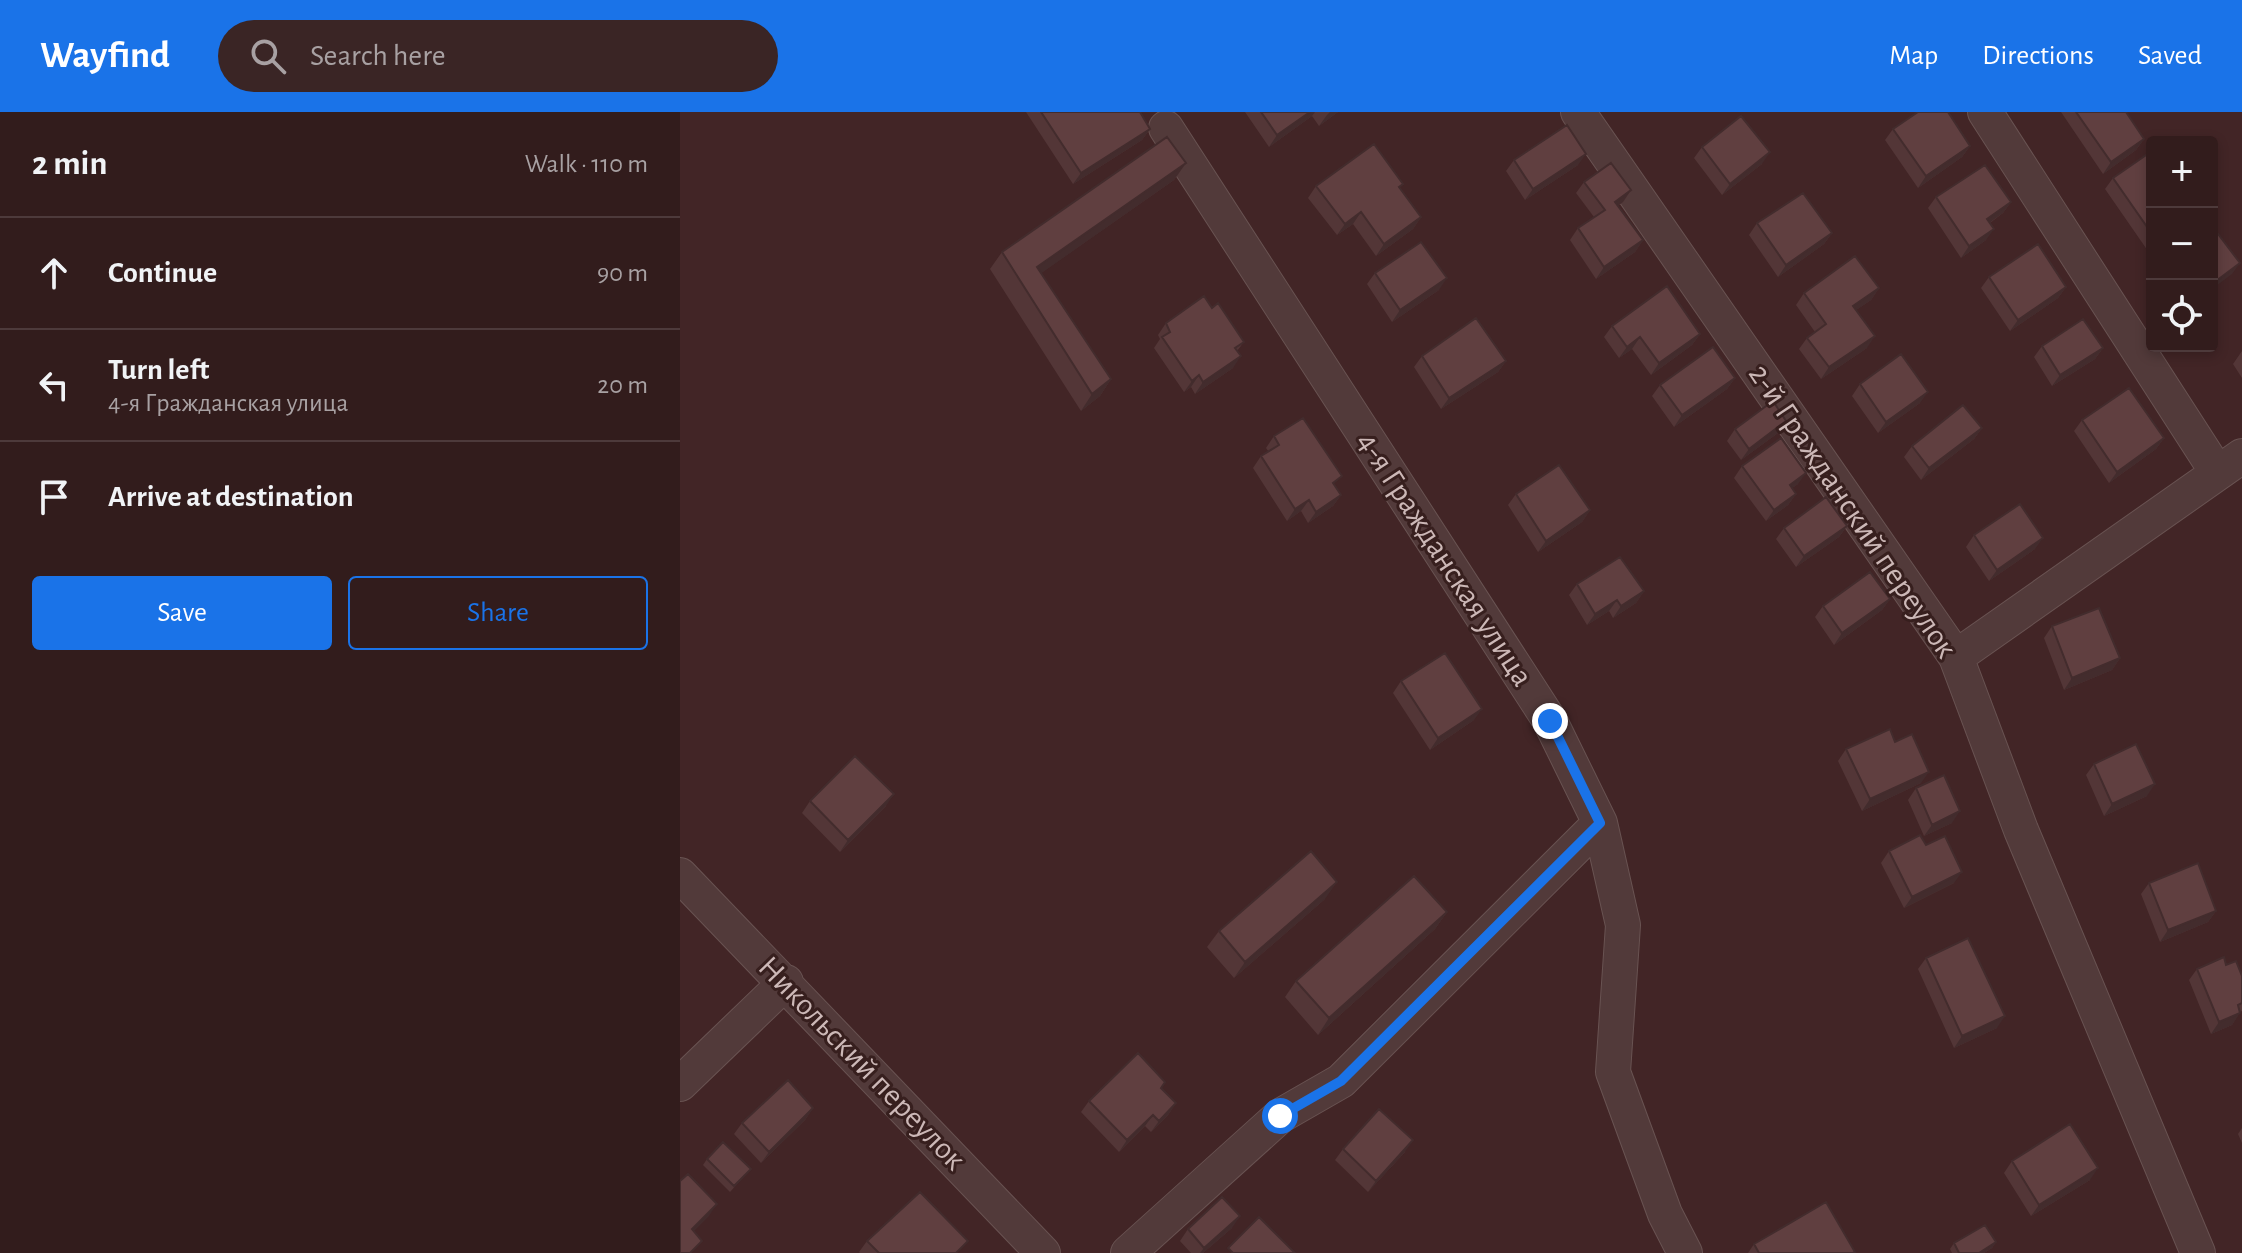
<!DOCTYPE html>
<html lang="en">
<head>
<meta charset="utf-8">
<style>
  body { margin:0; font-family:"Alegreya Sans",sans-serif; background:#3a2525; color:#f1f3f6 }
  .controls { position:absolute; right:24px; top:24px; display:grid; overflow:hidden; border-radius:8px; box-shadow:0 4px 12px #0003 }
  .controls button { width:72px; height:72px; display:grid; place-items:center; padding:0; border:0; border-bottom:2px solid #4d3a3b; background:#321c1c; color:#f1f3f6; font:40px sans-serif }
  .stop { position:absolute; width:24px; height:24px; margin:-18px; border:6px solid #1a73e8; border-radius:50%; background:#fff }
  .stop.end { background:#1a73e8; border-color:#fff; box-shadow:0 2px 8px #0008 }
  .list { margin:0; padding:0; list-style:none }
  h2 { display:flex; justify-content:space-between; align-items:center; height:104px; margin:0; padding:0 32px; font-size:34px }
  h2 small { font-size:26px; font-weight:400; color:#a8a1a3 }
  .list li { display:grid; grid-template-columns:52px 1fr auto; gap:24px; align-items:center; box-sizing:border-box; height:112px; padding:0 32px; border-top:2px solid #4d3a3b }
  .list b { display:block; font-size:30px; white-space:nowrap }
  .list p { margin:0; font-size:26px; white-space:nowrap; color:#a8a1a3 }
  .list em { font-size:26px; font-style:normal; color:#a8a1a3 }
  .actions { display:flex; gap:16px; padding:24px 32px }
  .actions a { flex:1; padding:18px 0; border:2px solid #1a73e8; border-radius:8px; text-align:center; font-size:28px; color:#1a73e8 }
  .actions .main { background:#1a73e8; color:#fff }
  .icon { flex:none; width:44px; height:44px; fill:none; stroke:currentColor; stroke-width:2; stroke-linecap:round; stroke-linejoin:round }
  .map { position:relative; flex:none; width:1562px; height:1141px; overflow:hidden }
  header { display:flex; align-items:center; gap:48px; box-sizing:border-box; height:112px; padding:0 40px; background:#1a73e8; color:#fff }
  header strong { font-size:38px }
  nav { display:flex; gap:44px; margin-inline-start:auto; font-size:28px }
  .search { width:560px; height:72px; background:#3a2525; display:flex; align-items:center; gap:20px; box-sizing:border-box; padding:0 28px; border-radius:44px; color:#a8a1a3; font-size:30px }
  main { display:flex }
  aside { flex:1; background:#321c1c }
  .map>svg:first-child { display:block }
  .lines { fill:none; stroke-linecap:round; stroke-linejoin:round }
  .minor-casing { stroke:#695352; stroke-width:36 }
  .minor { stroke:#523a3a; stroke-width:34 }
  .wall { fill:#533637 }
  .shaded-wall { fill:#432c2d }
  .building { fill:#603f40; stroke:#432c2d; stroke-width:2 }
  .route { stroke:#1a73e8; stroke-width:10 }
  .labels { text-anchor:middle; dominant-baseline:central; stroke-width:6; stroke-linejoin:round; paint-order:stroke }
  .street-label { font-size:32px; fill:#ccb8b7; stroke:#371f1e }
</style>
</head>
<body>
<header>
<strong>Wayfind</strong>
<div class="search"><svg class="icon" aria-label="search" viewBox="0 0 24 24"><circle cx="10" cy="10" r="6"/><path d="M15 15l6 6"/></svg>Search here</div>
<nav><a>Map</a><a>Directions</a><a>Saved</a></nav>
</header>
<main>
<aside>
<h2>2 min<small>Walk · 110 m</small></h2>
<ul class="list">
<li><svg class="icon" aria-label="ahead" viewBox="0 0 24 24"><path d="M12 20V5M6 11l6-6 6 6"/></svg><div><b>Continue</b></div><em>90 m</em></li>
<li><svg class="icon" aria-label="left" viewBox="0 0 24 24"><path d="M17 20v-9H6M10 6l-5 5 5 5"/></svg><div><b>Turn left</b><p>4-я Гражданская улица</p></div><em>20 m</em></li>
<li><svg class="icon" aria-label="arrive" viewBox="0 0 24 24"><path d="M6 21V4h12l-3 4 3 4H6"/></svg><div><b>Arrive at destination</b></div></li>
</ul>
<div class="actions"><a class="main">Save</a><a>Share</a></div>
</aside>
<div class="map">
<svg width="1562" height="1141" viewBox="0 0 1562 1141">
  <rect width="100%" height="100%" fill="#422526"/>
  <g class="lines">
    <defs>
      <path id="minor" d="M898,0L1276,545L1341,718L1518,1141
        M1305,0L1537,360
        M486,16L870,609L920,711L943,813L933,960L985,1102L1005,1141
        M1276,545L1562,344
        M0,763L363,1141
        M0,972L106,870
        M448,1141L600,1004L661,969L920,711"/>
    </defs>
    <!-- minor casing -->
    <use href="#minor" class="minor-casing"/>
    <!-- minor -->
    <use href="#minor" class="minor"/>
  </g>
  <!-- wall -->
  <path class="wall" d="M346,0H460L470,17L462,28L393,72Z
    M565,0H658L639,14L632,4L589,35Z
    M1381,0H1446L1464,27L1456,38L1423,62Z
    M1213,17L1290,34L1282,45L1238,76L1205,28Z
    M1022,35L1082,52L1042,83L1014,46Z
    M1472,39V140L1470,142L1425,77L1433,66Z
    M834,48L898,53L845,88L826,59Z
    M506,51L494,68L361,161L431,267L420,284L401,299L310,157L322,140Z
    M904,70L951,78L943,90L938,94L963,128L955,140L916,167L890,128L898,116L914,105L896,81Z
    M636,74L720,76L741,105L733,117L696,144L673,112L657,123L628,86Z
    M1256,85L1331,90L1323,101L1310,111L1306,128L1281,146L1248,96Z
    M1077,111L1152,121L1144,132L1098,165L1069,123Z
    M695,161L759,178L712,210L687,172Z
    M1309,165L1386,175L1378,186L1330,219L1301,176Z
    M1199,176L1191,188L1176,198L1187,236L1141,267L1119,237L1127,226L1135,220L1116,193L1124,181Z
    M532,196L564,230L557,239L553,256L515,282L511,275L504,280L474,236L480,227L478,223L486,211Z
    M932,214L1020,222L1012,233L971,263L952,237L939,246L924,225Z
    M1362,234L1423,236L1415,247L1372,274L1354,245Z
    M1562,239V266L1553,252Z
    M742,244L826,249L818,260L761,297L734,255Z
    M1055,266L1047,277L994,315L972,284L980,273Z
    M1180,272L1240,291L1198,321L1172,284Z
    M1402,308L1484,326L1476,337L1429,371L1394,319Z
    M1302,316L1294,327L1241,368L1224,345L1232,334Z
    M1055,317L1098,321L1061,348L1047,329Z
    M594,324L655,374L661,383L653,394L628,411L621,399L607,409L573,356L581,344L589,340L586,336Z
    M1062,354L1118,372L1112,376L1116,382L1108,393L1086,409L1054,366Z
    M836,382L910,398L902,410L858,440L828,393Z
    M1167,414L1159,425L1116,455L1096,427L1104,416Z
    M1294,423L1355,437L1309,469L1286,435Z
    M897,472L964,479L956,491L933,506L929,499L907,513L889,483Z
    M1210,487L1202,498L1154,533L1135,505L1143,494Z
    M1372,514L1440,546L1432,558L1384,578L1364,526Z
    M721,569L794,608L750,638L713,581Z
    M1215,630L1241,671L1182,699L1158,649L1166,637Z
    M1414,652L1467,684L1424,704L1406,663Z
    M1236,676L1272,711L1244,724L1228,688Z
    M130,689L206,694L160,740L122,701Z
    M1246,733L1274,771L1224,796L1201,751L1209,739Z
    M1469,771L1536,799L1528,810L1480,830L1461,782Z
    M645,787L554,866L527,835L539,819Z
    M767,800L755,817L638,923L605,885L616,869Z
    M1246,846L1317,916L1274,936L1238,857Z
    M1546,853L1562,864V899L1560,900L1552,913L1531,922L1509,868L1517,857Z
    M481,976L496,991L488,1003L471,1020L465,1014L439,1040L401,1000L409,989Z
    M133,996L125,1008L81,1051L54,1022L62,1011Z
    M1562,1016V1031L1558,1022Z
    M663,1037L725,1040L688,1080L655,1048Z
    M27,1047L71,1057L50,1080L23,1053Z
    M1332,1049L1410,1068L1351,1104L1324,1061Z
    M552,1116L523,1141H511L500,1129L508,1117Z
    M187,1129L279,1141H180L179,1140Z
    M1316,1130L1312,1136L1304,1141H1272L1270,1137L1274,1131Z
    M1074,1132L1174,1141H1068Z"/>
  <!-- shaded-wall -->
  <path class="shaded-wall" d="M630,0H635L632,4L589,35L597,23Z
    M650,0H658L639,14L647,3Z
    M470,17L462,28L393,72L401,61Z
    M1464,27L1456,38L1423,62L1431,50Z
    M1290,34L1282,45L1238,76L1246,64Z
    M1090,40L1082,52L1042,83L1050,72Z
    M906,42L898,53L845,88L853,77Z
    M506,51L494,68L346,172L357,155Z
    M951,78L943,90L927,101L935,90Z
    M1331,90L1323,101L1299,118L1307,107Z
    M681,100L673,112L657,123L665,112Z
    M741,105L733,117L696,144L704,132Z
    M1314,117L1306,128L1281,146L1289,134Z
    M1152,121L1144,132L1098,165L1106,153Z
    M963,128L955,140L916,167L924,155Z
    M1560,151L1552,162L1532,177V172Z
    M767,166L759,178L712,210L720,198Z
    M1386,175L1378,186L1330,219L1338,208Z
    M1199,176L1191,188L1165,206L1173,194Z
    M1020,222L1012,233L971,263L979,251Z
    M1195,224L1187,236L1141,267L1149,255Z
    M960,225L952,237L939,246L947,235Z
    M1423,236L1415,247L1372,274L1380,263Z
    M561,244L553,256L515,282L523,270Z
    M826,249L818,260L761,297L769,286Z
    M519,263L511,275L504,280L512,269Z
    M1055,266L1047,277L994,315L1002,303Z
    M431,267L420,284L401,299L412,282Z
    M1248,280L1240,291L1198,321L1206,310Z
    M1106,309L1098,321L1061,348L1069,337Z
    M1302,316L1294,327L1241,368L1249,356Z
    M1484,326L1476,337L1429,371L1437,360Z
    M1126,361L1118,372L1102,384L1110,373Z
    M1116,382L1108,393L1086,409L1094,398Z
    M661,383L653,394L628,411L636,400Z
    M629,388L621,399L607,409L615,397Z
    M910,398L902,410L858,440L866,429Z
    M1167,414L1159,425L1116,455L1124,444Z
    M1363,426L1355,437L1309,469L1317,458Z
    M964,479L956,491L933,506L941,494Z
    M1210,487L1202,498L1154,533L1162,521Z
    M937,488L929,499L907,513L915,502Z
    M1440,546L1432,558L1384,578L1392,566Z
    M802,597L794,608L750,638L758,626Z
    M1249,660L1241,671L1182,699L1190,687Z
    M1475,672L1467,684L1424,704L1432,692Z
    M214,682L206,694L160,740L168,728Z
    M1280,699L1272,711L1244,724L1252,713Z
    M1282,760L1274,771L1224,796L1232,785Z
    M657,770L645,787L554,866L565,850Z
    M1536,799L1528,810L1480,830L1488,818Z
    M767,800L755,817L638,923L649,906Z
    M1560,901L1552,913L1531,922L1539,910Z
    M1325,904L1317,916L1274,936L1282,924Z
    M496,991L488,1003L471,1020L479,1009Z
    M133,996L125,1008L81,1051L89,1040Z
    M473,1003L465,1014L439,1040L447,1028Z
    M733,1028L725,1040L688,1080L696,1069Z
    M1418,1056L1410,1068L1351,1104L1359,1093Z
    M37,1092L29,1104L4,1129L12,1117Z
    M560,1104L552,1116L523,1141H520L524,1136Z
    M1316,1130L1312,1136L1304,1141H1299Z"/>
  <!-- building -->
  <path class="building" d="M361,0H460L470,17L401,61Z
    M581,0H630L597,23Z
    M1238,0H1268L1290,34L1246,64L1213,17Z
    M1396,0H1446L1464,27L1431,50Z
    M1061,4L1090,40L1050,72L1022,35Z
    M887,13L906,42L853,77L834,48Z
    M487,25L506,51L357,155L431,267L412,282L322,140Z
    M694,32L723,72L719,75L741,105L704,132L681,100L665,112L636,74Z
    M1472,39V122L1433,66Z
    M931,51L951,78L935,90L963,128L924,155L898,116L925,98L904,70Z
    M1305,53L1331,90L1307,107L1314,117L1289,134L1256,85Z
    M1123,81L1152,121L1106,153L1077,111Z
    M1532,114L1560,151L1532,172Z
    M741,130L767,166L720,198L695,161Z
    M1358,132L1386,175L1338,208L1309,165Z
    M1175,144L1199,176L1173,194L1195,224L1149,255L1127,226L1146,212L1124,181Z
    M987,174L1020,222L979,251L960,225L947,235L932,214Z
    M524,184L532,196L538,191L564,230L555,236L561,244L523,270L519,263L512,269L482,225L490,220L486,211Z
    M796,206L826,249L769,286L742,244Z
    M1403,207L1423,236L1380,263L1362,234Z
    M1033,235L1055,266L1002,303L980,273Z
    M1221,242L1248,280L1206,310L1180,272Z
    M1449,276L1484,326L1437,360L1402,308Z
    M1093,289L1106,309L1069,337L1055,317Z
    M1283,293L1302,316L1249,356L1232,334Z
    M623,306L662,364L653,371L661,383L636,400L629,388L615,397L581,344L599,333L594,324Z
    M1101,326L1126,361L1110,373L1116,382L1094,398L1062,354Z
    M879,353L910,398L866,429L836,382Z
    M1146,385L1167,414L1124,444L1104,416Z
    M1340,392L1363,426L1317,458L1294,423Z
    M940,445L964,479L941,494L937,488L915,502L897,472Z
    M1190,460L1210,487L1162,521L1143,494Z
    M1419,496L1440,546L1392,566L1372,514Z
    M765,541L802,597L758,626L721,569Z
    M1210,617L1215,630L1232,622L1249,660L1190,687L1166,637Z
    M1456,632L1475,672L1432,692L1414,652Z
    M175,644L214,682L168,728L130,689Z
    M1264,663L1280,699L1252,713L1236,676Z
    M1240,723L1246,733L1265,724L1282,760L1232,785L1209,739Z
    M631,739L657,770L565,850L539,819Z
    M1518,751L1536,799L1488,818L1469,771Z
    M734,764L767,800L649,906L616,869Z
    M1288,826L1325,904L1282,924L1246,846Z
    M1544,845L1546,853L1556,849L1562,864V891L1558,893L1560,901L1539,910L1517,857Z
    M458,941L485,970L481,976L496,991L479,1009L473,1003L447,1028L409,989Z
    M108,968L133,996L89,1040L62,1011Z
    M699,997L733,1028L696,1069L663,1037Z
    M1390,1012L1418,1056L1359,1093L1332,1049Z
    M43,1030L71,1057L54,1074L27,1047Z
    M8,1062L37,1092L12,1117L22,1129L10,1141H0V1069Z
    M240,1080L288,1129L276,1141H199L187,1129Z
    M542,1085L560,1104L524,1136L508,1117Z
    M1146,1090L1175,1140L1173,1141H1079L1074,1132Z
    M579,1105L615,1141H553L548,1136Z
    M1305,1113L1316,1130L1299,1141H1279L1274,1131Z"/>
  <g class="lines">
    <!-- route -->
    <path class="route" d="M600,1004L661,969L920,711L870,609"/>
  </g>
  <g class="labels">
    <!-- street labels -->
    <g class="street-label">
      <text transform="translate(1173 399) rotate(56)">2-й Гражданский переулок</text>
      <text transform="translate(765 447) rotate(57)">4-я Гражданская улица</text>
      <text transform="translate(182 951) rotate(46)">Никольский переулок</text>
    </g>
  </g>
</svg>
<div class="controls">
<button>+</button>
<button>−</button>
<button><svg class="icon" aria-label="locate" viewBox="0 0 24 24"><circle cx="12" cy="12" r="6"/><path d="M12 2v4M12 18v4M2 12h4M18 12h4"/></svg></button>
</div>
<div class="stop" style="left:600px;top:1004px"></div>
<div class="stop end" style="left:870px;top:609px"></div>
</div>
</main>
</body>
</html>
